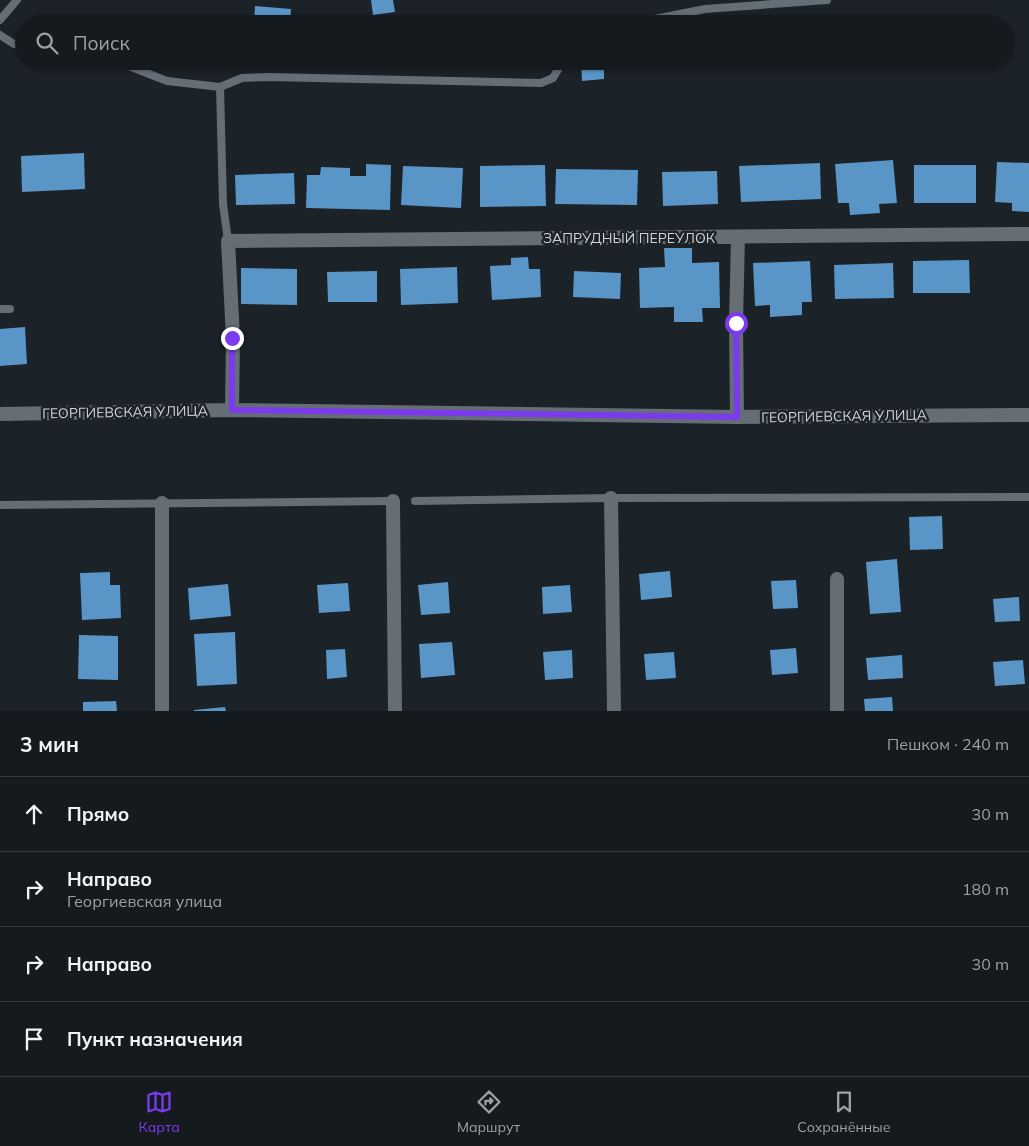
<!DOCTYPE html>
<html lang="ru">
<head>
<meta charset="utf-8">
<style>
  body { margin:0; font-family:Mulish,sans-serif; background:#21272b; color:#f1f3f6 }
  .stop { position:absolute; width:15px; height:15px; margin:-11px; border:4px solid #7c3aed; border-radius:50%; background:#fff }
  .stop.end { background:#7c3aed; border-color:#fff; box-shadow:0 1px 5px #0008 }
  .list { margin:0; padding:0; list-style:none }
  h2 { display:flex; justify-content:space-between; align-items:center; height:65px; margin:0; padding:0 20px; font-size:21px }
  h2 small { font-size:16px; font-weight:400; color:#9da1a4 }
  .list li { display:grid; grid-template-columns:32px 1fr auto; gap:15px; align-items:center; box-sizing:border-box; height:75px; padding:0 20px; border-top:1px solid #33383c }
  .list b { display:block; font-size:19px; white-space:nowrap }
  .list p { margin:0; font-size:16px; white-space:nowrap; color:#9da1a4 }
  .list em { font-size:16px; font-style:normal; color:#9da1a4 }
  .icon { flex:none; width:28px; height:28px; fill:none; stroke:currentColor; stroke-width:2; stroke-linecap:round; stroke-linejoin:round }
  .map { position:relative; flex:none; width:1029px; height:711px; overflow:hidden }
  .search { position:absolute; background:#141a1e; box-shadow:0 1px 4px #0004; left:15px; right:15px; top:15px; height:55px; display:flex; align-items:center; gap:12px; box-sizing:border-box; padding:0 18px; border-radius:28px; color:#9da1a4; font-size:19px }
  .sheet { height:365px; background:#141a1e }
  nav { display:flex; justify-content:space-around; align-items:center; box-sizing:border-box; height:70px; border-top:1px solid #33383c; background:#141a1e; font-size:14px; color:#9da1a4 }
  nav a { display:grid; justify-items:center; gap:2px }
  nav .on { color:#7c3aed }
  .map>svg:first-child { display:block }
  .building { fill:#5a95c8 }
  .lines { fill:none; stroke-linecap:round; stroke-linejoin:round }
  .service { stroke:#656d75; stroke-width:8 }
  .minor { stroke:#656d75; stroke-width:14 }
  .route { stroke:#7c3aed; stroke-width:6 }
  .labels { text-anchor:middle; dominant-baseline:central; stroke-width:5; stroke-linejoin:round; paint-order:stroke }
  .street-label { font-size:14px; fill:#ced3d7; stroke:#1b2228 }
</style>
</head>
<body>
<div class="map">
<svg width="1029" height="711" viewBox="0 0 1029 711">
  <rect width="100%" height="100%" fill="#1b2228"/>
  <!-- building -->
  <path class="building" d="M371,0H393L395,12L373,15Z
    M255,6L291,9L290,24H254Z
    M581,61H604V79L582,81Z
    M84,153L85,189L22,192L21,156Z
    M893,160L897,203L879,204L880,213L850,215L849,203H838L835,164Z
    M997,162L1029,163V212L1012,211V203L995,202Z
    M820,163L821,199L741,202L739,166Z
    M366,164L391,165L390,210L306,208L307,175H320L321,167L350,168V176H366Z
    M545,165L546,206L480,207V166Z
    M914,165H976V203H914Z
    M403,166L463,168L461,208L401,205Z
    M556,169L638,170L637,205L555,204Z
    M717,171L718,204L663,206L662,172Z
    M294,173L295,204L236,205L235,175Z
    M664,248H692V263L719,262L720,308H702L703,322H674V307L640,308L639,268L665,267Z
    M528,257L529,269H540L541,297L492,300L490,266L511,265V258Z
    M969,260L970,293H913V261Z
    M810,261L812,302H802V315L770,317V305L755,306L753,263Z
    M893,263L894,298L835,299L834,265Z
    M457,267L458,303L401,305L400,269Z
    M241,268L297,269V305L241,304Z
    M377,271V302H328L327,272Z
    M574,271L621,273L620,299L573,297Z
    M25,327L27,364L0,366V329Z
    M942,516L943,549L910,550L909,517Z
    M897,559L901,612L870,614L866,562Z
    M670,571L672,597L641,600L639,574Z
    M110,572V585H120L121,618L82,620L80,573Z
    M796,580L798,608L773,609L771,581Z
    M448,582L450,613L421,615L418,585Z
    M348,583L350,611L319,613L317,585Z
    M228,584L231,616L190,620L188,588Z
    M570,585L572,612L543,614L542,587Z
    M1019,597L1020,621L995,622L993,599Z
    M235,632L237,684L197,686L194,634Z
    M79,635L118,636V680L78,679Z
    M452,642L455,675L421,678L419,644Z
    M796,648L798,673L772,675L770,650Z
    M345,649L347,677L327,679L326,650Z
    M572,650L573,678L545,680L543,652Z
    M674,652L676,678L646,680L644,654Z
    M902,655L903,678L868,680L866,658Z
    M1023,660L1025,684L995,686L993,662Z
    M892,697L893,711H865L864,699Z
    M116,701L117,711H83V702Z
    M225,707L226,711H194V710Z"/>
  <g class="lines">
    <!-- service -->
    <path class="service" d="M0,20L17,0
      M630,24L705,9L827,0
      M0,35L14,44L24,45
      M116,61L167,81L220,87L242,78L268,77L541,83L553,78L563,61
      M220,87L223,204L228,241
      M0,309H10
      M415,501L611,498L1029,497
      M0,505L393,501"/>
    <!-- minor -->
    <path class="minor" d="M232,410L233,338L228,241L1029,234
      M0,414L232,410L737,417L1029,415
      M737,417L736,323L738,237
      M611,498L614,711
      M393,501L395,711
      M837,579V711
      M162,711V503"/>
  </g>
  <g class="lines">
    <!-- route -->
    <path class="route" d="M232,338V410L737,417L736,323"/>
  </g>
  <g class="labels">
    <!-- street labels -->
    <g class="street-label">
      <text x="629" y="238">ЗАПРУДНЫЙ ПЕРЕУЛОК</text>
      <text transform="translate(125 412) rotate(-1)">ГЕОРГИЕВСКАЯ УЛИЦА</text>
      <text transform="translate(844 416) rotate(-1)">ГЕОРГИЕВСКАЯ УЛИЦА</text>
    </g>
  </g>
</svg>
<div class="stop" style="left:736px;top:323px"></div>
<div class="stop end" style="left:232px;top:338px"></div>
<div class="search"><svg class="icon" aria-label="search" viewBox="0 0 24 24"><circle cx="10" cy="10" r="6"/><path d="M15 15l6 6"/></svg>Поиск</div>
</div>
<section class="sheet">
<h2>3 мин<small>Пешком · 240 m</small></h2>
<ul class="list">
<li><svg class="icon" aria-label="ahead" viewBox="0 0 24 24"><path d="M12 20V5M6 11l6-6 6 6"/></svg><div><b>Прямо</b></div><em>30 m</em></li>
<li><svg class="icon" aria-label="right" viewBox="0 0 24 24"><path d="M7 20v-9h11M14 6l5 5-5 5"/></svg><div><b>Направо</b><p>Георгиевская улица</p></div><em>180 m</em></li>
<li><svg class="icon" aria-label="right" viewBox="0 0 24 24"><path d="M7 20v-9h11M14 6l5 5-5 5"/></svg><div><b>Направо</b></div><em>30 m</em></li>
<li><svg class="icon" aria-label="arrive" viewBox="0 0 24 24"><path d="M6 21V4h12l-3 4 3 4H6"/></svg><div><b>Пункт назначения</b></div></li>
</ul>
</section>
<nav>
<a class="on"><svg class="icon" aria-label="map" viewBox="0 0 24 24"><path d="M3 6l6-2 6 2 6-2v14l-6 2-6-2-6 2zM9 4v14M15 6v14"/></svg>Карта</a>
<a><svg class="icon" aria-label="directions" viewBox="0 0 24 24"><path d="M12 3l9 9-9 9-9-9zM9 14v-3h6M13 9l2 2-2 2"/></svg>Маршрут</a>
<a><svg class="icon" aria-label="saved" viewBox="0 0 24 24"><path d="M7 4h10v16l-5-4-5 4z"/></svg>Сохранённые</a>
</nav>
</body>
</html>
